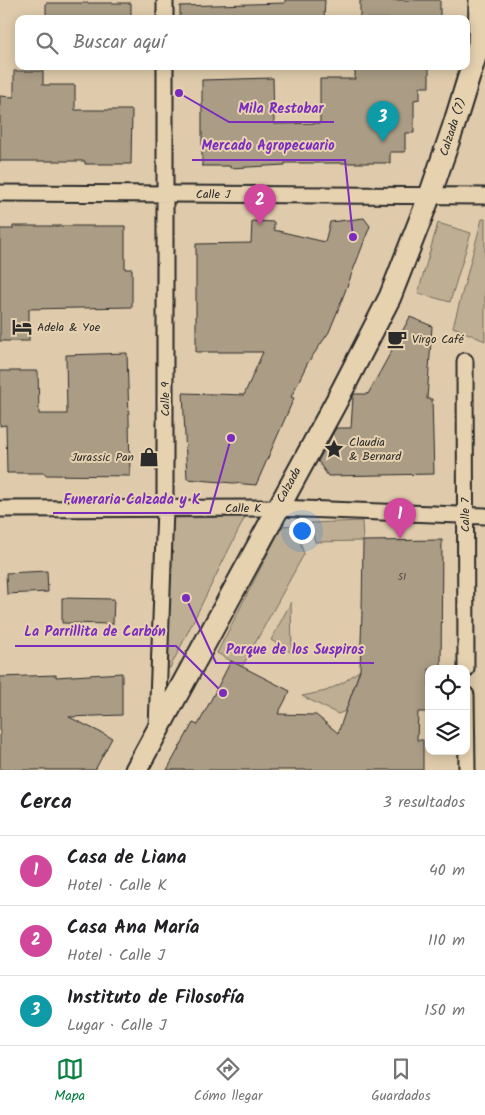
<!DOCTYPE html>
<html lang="es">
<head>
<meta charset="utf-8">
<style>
  body { margin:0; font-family:Kalam,sans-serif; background:#f6f6f6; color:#202124 }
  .controls { position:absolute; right:15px; bottom:15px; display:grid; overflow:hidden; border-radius:10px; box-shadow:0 2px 12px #0003 }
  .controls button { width:45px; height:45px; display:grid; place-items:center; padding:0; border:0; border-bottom:1px solid #e0e0e0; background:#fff; color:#202124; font:25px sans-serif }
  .you { position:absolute; left:301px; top:530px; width:18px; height:18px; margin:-12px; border:4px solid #fff; border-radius:50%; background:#1a73e8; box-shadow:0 0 0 8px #1a73e833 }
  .badge { display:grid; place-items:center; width:32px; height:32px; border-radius:50%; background:#0b8043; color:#fff; font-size:16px; font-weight:700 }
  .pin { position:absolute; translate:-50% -41px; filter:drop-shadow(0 1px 2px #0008) }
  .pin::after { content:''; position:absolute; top:26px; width:18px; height:15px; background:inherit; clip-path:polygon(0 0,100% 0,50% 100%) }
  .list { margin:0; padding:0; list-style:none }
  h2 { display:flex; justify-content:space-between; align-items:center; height:65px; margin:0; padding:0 20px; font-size:21px }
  h2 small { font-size:16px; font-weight:400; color:#757577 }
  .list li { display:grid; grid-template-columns:32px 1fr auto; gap:15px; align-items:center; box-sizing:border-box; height:70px; padding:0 20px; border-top:1px solid #e0e0e0 }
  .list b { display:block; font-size:19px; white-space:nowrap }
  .list p { margin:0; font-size:16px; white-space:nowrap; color:#757577 }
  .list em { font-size:16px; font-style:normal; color:#757577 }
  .icon { flex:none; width:28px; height:28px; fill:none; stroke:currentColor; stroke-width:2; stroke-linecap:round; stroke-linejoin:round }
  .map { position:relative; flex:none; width:485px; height:770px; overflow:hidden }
  .search { position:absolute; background:#fff; box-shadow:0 2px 12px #0003; left:15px; right:15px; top:15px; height:55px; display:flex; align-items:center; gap:12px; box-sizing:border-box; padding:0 18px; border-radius:10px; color:#757577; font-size:19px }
  .sheet { height:275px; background:#fff }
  nav { display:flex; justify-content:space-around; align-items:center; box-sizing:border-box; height:70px; border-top:1px solid #e0e0e0; background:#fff; font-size:14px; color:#757577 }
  nav a { display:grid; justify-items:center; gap:2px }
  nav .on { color:#0b8043 }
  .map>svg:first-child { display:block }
  .green { fill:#beae93; stroke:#746c5f }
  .building { fill:#aa9c85; stroke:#2b2b2b }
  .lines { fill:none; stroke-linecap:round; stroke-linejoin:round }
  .minor-casing { stroke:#2b2b2b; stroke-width:19 }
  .secondary-casing { stroke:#2b2b2b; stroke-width:25 }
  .minor { stroke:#e7d2b0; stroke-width:15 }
  .secondary { stroke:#e7d2b0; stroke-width:21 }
  .labels { text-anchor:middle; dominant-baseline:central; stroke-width:4; stroke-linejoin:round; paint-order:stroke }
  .number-label { font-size:10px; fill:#4b4742 }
  .street-label { font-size:12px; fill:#2b2b2b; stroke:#e7d2b0 }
  .poi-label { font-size:12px; fill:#2b2b2b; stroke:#e7d2b0; text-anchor:start }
  .leader { fill:none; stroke:#7b2cbf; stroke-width:2 }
  .callout-dot { fill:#7b2cbf; stroke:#e7d2b0; stroke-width:2 }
  .callout-label { font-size:14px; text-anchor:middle; font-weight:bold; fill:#7b2cbf; stroke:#e7d2b0; stroke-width:4; stroke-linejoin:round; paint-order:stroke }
</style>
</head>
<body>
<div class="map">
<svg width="485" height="770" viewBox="0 0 485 770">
  <rect width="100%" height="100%" fill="#dfcbab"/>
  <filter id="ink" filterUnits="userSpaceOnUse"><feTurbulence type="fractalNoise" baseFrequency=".02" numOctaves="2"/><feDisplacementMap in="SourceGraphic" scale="10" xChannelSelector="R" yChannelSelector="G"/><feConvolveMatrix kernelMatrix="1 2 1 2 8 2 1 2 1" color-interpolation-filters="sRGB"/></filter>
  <g filter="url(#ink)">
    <!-- green -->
    <path class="green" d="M482,219H485V341L453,327Z
      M438,223L471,233L450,302L418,293Z
      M245,517L170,668H165L172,518Z
      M362,521L363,541L315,542L310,523Z
      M295,525L304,554L242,667L217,653L282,526Z
      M291,602L292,653L271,640Z
      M360,670L346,711L338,714L302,696L326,691L344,682Z"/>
    <!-- building -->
    <path class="building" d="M285,0H325L324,19H180V6L285,3Z
      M360,0H440V19H360Z
      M46,3H131V19H46Z
      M355,66H429V87H420V99L414,100V133H405V152H390V163H285V165L230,168V166H202V80L273,78L274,124L320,123V79H355Z
      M14,71H43V85H75V110H132L131,164H85V161H0V96L14,97Z
      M364,218L370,226L338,310L329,332L307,364L291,397L294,398L256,485L187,479L183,393L244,395L263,352H196V244L251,243L252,221L274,222V230L325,242L330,222Z
      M13,226H125V269H132V307L29,309V341H0V229H13Z
      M410,317L432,326L427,399H432L434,474L328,476L318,461L336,428H351L353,397L354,394H368Z
      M127,353L129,418L130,476L45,475V473H7L6,425L0,426V371H38L39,414H67L66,355Z
      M442,540L441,669H429V712H418L417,740H423V770H167L193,723L198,725L231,661L290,691L278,714L316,715L338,733L360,670L362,612L363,541Z
      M47,571L48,592L7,594L6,573Z
      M62,598L114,599L113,624L62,623Z
      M122,673V715L69,717L112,738L95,770H0V677L56,675V677Z"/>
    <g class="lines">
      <defs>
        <path id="minor" d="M165,0V19
          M0,193L485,196
          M465,361L466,669
          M0,509L277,508L485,516
          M466,695L467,770
          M157,728L165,509V66"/>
        <path id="secondary" d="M136,770L336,402L390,297L430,195L454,125L479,44L480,0"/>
      </defs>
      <!-- minor casing -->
      <use href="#minor" class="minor-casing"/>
      <!-- secondary casing -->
      <use href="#secondary" class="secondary-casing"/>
      <!-- minor -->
      <use href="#minor" class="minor"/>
      <!-- secondary -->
      <use href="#secondary" class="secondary"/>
    </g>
  </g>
  <!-- icons -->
  <defs>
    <symbol id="hotel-bare" viewBox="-9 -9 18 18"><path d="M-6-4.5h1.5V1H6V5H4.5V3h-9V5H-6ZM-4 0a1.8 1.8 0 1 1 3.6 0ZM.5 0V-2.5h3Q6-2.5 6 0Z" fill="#2b2b2b" stroke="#e7d2b0" stroke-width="2.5" paint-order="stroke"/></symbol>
    <symbol id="cafe-bare" viewBox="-9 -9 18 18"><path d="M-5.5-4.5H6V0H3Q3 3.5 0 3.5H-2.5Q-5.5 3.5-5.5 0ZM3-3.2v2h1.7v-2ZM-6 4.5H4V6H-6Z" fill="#2b2b2b" stroke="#e7d2b0" stroke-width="2.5" paint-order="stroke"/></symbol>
    <symbol id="sight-bare" viewBox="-9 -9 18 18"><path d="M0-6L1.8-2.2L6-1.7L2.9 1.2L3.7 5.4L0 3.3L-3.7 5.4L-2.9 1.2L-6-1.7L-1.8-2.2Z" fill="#2b2b2b" stroke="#e7d2b0" stroke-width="2.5" paint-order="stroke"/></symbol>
    <symbol id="shop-bare" viewBox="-9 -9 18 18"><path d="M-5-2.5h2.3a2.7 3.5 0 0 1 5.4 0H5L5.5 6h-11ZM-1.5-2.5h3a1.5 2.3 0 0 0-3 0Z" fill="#2b2b2b" stroke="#e7d2b0" stroke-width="2.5" paint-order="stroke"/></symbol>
  </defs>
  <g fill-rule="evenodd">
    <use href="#hotel-bare" x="8" y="313" width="28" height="28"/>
    <use href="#cafe-bare" x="383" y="325" width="28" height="28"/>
    <use href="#sight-bare" x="320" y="435" width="28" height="28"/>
    <use href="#shop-bare" x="135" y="443" width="28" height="28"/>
  </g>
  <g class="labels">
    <!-- number labels -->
    <g class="number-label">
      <text x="402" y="577">51</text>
    </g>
    <!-- street labels -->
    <g class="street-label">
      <text transform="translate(453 127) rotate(-72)">Calzada (7)</text>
      <text x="213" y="194">Calle J</text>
      <text transform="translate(165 399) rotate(-90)">Calle 9</text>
      <text transform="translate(289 485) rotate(-61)">Calzada</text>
      <text x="243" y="508">Calle K</text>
      <text transform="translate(465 515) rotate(-90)">Calle 7</text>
    </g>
    <!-- poi labels -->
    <g class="poi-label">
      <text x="37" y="327">Adela &amp; Yoe</text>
      <text x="412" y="339">Virgo Café</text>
      <text x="349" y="442">Claudia<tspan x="349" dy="14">&amp; Bernard</tspan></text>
      <text x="134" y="457" text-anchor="end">Jurassic Pan</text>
    </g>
  </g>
  <!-- callouts -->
  <path class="leader" d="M179 93L229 122H334M353 237L345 160H192M231 438L210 513H53M223 693L176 646H15M186 598L216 663H374"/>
  <g class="callout-dot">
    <circle cx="179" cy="93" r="5"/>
    <circle cx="353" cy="237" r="5"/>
    <circle cx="231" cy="438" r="5"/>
    <circle cx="223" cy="693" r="5"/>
    <circle cx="186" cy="598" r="5"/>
  </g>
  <g class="callout-label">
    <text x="281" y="113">Mila Restobar</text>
    <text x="268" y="150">Mercado Agropecuario</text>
    <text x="132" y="504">Funeraria Calzada y K</text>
    <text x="95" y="636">La Parrillita de Carbón</text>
    <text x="295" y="654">Parque de los Suspiros</text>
  </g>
</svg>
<div class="controls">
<button><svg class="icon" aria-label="locate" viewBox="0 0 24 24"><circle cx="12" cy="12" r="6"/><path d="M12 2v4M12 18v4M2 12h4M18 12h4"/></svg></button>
<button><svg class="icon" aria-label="layers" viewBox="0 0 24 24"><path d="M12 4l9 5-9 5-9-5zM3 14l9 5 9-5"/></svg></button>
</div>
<div class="you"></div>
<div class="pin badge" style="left:400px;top:539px;background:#d1479c">1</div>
<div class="pin badge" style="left:260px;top:225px;background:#d1479c">2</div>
<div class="pin badge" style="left:383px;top:142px;background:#0f9aa8">3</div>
<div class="search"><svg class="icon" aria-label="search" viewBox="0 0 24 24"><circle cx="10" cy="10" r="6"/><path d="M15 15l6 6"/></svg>Buscar aquí</div>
</div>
<section class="sheet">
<h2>Cerca<small>3 resultados</small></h2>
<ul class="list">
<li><span class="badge" style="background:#d1479c">1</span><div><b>Casa de Liana</b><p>Hotel · Calle K</p></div><em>40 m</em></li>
<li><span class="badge" style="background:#d1479c">2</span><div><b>Casa Ana María</b><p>Hotel · Calle J</p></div><em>110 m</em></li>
<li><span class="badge" style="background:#0f9aa8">3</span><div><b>Instituto de Filosofía</b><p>Lugar · Calle J</p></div><em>150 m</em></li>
</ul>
</section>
<nav>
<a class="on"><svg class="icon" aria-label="map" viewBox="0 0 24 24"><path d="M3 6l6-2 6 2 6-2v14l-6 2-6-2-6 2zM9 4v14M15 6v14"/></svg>Mapa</a>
<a><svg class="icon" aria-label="directions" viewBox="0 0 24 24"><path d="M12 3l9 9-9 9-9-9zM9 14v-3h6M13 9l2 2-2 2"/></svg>Cómo llegar</a>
<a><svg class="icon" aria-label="saved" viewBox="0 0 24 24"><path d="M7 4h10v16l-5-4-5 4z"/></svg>Guardados</a>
</nav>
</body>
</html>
